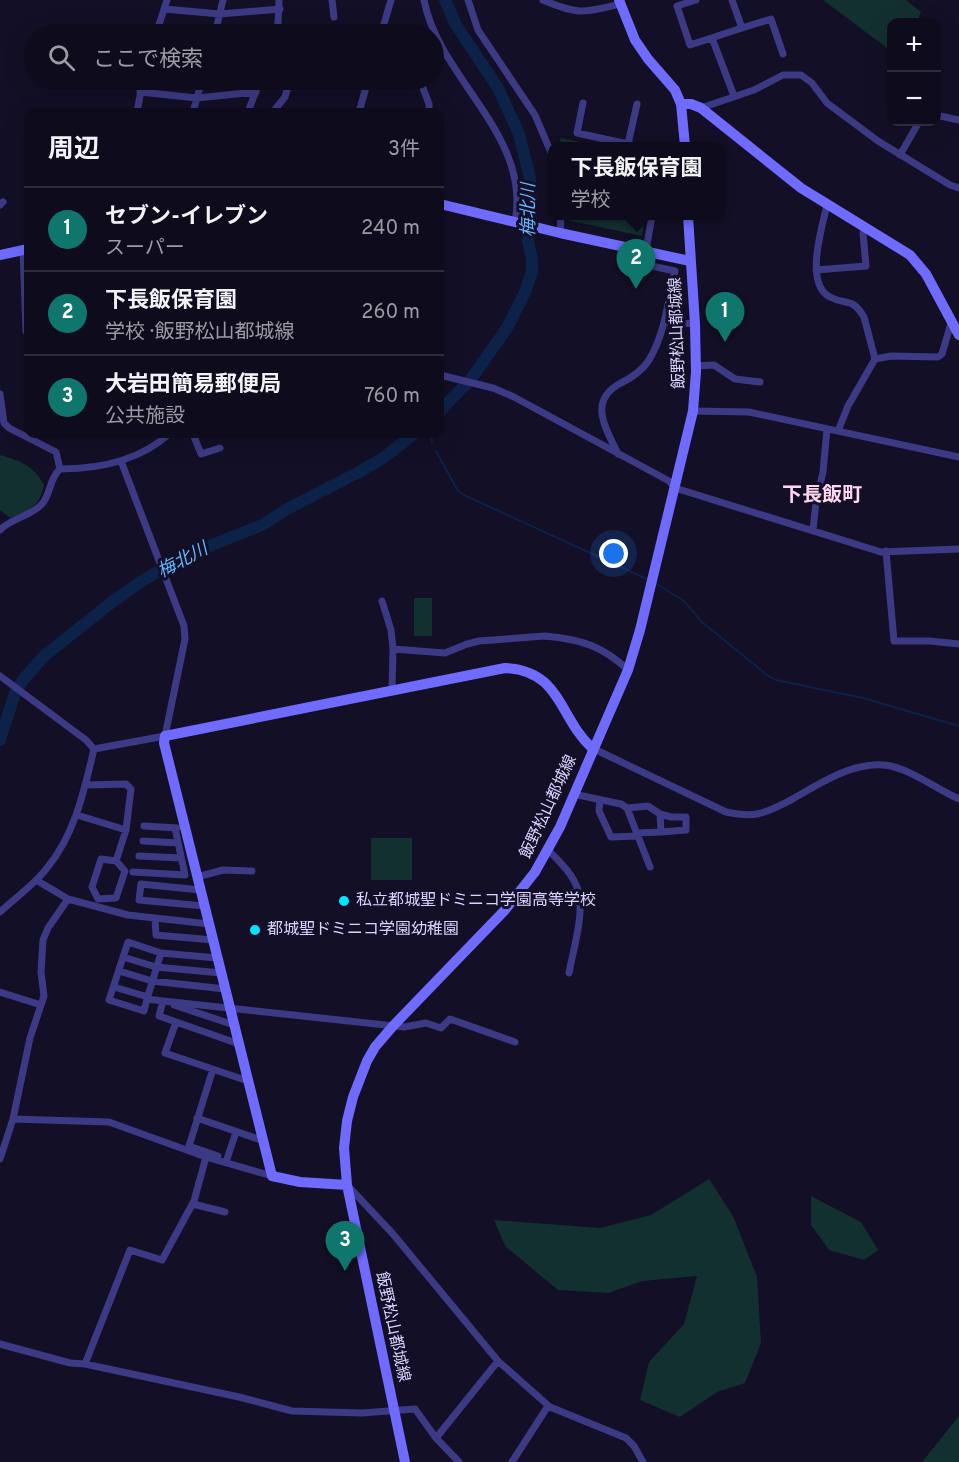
<!DOCTYPE html>
<html lang="ja">
<head>
<meta charset="utf-8">
<style>
  body { margin:0; font-family:Overpass,"Noto Sans JP",sans-serif; background:#171425; color:#f1f3f6 }
  .controls { position:absolute; right:18px; top:18px; display:grid; overflow:hidden; border-radius:12px; box-shadow:0 6px 24px #0002 }
  .controls button { width:54px; height:54px; display:grid; place-items:center; padding:0; border:0; border-bottom:2px solid #2e2b3b; background:#0e0b1c; color:#f1f3f6; font:30px sans-serif }
  .you { position:absolute; left:614px; top:554px; width:21px; height:21px; margin:-15px; border:4px solid #fff; border-radius:50%; background:#1a73e8; box-shadow:0 0 0 9px #1a73e833 }
  .badge { display:grid; place-items:center; width:39px; height:39px; border-radius:50%; background:#0f766e; color:#fff; font-size:20px; font-weight:700 }
  .pin { position:absolute; translate:-50% -50px; filter:drop-shadow(0 2px 3px #0008) }
  .pin::after { content:''; position:absolute; top:32px; width:21px; height:18px; background:inherit; clip-path:polygon(0 0,100% 0,50% 100%) }
  .popup { position:absolute; left:548px; top:142px; width:177px; height:78px; box-sizing:border-box; display:grid; place-content:center; border-radius:12px; background:#0e0b1c; filter:drop-shadow(0 2px 4px #0005); font-size:20px; white-space:nowrap; color:#9b9ba3 }
  .popup b { font-size:22px; color:#f1f3f6 }
  .popup::after { content:''; position:absolute; left:50%; top:100%; margin-left:-12px; border:12px solid transparent; border-top-color:#0e0b1c }
  .list { margin:0; padding:0; list-style:none }
  h2 { display:flex; justify-content:space-between; align-items:center; height:78px; margin:0; padding:0 24px; font-size:26px }
  h2 small { font-size:20px; font-weight:400; color:#9b9ba3 }
  .list li { display:grid; grid-template-columns:39px 1fr auto; gap:18px; align-items:center; box-sizing:border-box; height:84px; padding:0 24px; border-top:2px solid #2e2b3b }
  .list b { display:block; font-size:22px; white-space:nowrap }
  .list p { margin:0; font-size:20px; white-space:nowrap; color:#9b9ba3 }
  .list em { font-size:20px; font-style:normal; color:#9b9ba3 }
  .icon { flex:none; width:33px; height:33px; fill:none; stroke:currentColor; stroke-width:2; stroke-linecap:round; stroke-linejoin:round }
  .map { position:relative; flex:none; width:959px; height:1462px; overflow:hidden }
  .search { position:absolute; background:#0e0b1c; box-shadow:0 6px 24px #0002; left:24px; top:24px; width:420px; height:66px; display:flex; align-items:center; gap:15px; box-sizing:border-box; padding:0 21px; border-radius:33px; color:#9b9ba3; font-size:22px }
  .panel { position:absolute; background:#0e0b1c; box-shadow:0 6px 24px #0002; left:24px; top:108px; width:420px; height:330px; border-radius:12px }
  .map>svg:first-child { display:block }
  .green { fill:#12302f }
  .lines { fill:none; stroke-linecap:round; stroke-linejoin:round }
  .stream { stroke:#0c2248; stroke-width:2 }
  .river { stroke:#0c2248; stroke-width:12 }
  .street { stroke:#3d3a85; stroke-width:7 }
  .secondary { stroke:#6f6bff; stroke-width:10 }
  .poi-dot { fill:#00e5ff; stroke:#130f26; stroke-width:2 }
  .labels { text-anchor:middle; dominant-baseline:central; stroke-width:6; stroke-linejoin:round; paint-order:stroke }
  .street-label { font-size:16px; fill:#d9d4ff; stroke:#130f26 }
  .poi-label { font-size:16px; fill:#d9d4ff; stroke:#130f26; text-anchor:start }
  .water-label { font-size:18px; font-style:italic; fill:#62b6ff; stroke:#130f26 }
  .quarter-label { font-size:20px; font-weight:bold; fill:#ffd6f0; stroke:#130f26 }
</style>
</head>
<body>
<div class="map">
<svg width="959" height="1462" viewBox="0 0 959 1462">
  <rect width="100%" height="100%" fill="#130f26"/>
  <!-- green -->
  <path class="green" d="M823,0H906L921,12L917,22H892L891,51Z
    M560,138L600,146H561Z
    M567,216H645L642,236L567,220Z
    M0,455C21,461 33,465 44,485C39,507 30,510 10,518L0,510Z
    M414,598H432V636H414Z
    M371,838H412V880H371Z
    M709,1179L733,1216L757,1277L761,1343L745,1383L717,1392L680,1417L640,1400L649,1362L684,1324L697,1276L643,1281L608,1293L558,1290L505,1246L494,1220L600,1228L651,1215Z
    M811,1196L861,1222L878,1250L864,1260L829,1250L811,1225Z
    M959,1416V1462H922Z"/>
  <g class="lines">
    <!-- stream -->
    <path class="stream" d="M431,434L432,442
      M436,451L458,491L466,496L647,579
      M655,583L684,601L702,622L767,675L776,680L863,698L959,726
      M0,734H2"/>
    <!-- river -->
    <path class="river" d="M440,411L471,379L507,328L525,292L532,272V259L528,241L531,218L530,178L519,134L498,88L456,25L445,0
      M0,740L16,690L23,680L44,656L112,602L142,581L187,555L262,525L289,508L361,471L383,458L414,434"/>
    <!-- street -->
    <path class="street" d="M332,0L334,17
      M424,0C439,79 532,135 515,222
      M468,0L478,30L535,115L552,155
      M543,0C578,15 583,13 620,4
      M696,0L677,6L690,45L742,28L732,0
      M164,9L220,14L280,9
      M742,28L771,19L783,54
      M156,34L167,0
      M215,34L223,0
      M274,34L278,23L279,0
      M381,34L391,0
      M712,38L734,96
      M300,80H330
      M420,80L429,104V112
      M140,92L197,98L256,92
      M583,103L577,133L637,146
      M701,108L754,90L783,75H801L812,83L827,103L878,141L950,185L959,188
      M137,112L143,80
      M193,112L202,80
      M248,112L260,80
      M273,112L285,97L290,80
      M359,112L368,80
      M936,115L959,120
      M628,144L637,104
      M673,146L685,145
      M900,155L919,122
      M0,205L3,202
      M827,205C822,227 804,284 830,297C847,306 851,296 864,317L875,359
      M560,233L561,216
      M23,250L26,331
      M816,270L866,266L863,233L866,228
      M664,322L695,324
      M696,366L714,365L735,379L760,382
      M440,375L493,388L514,397L669,481L675,488L881,552L959,549
      M0,394L4,423L9,428L56,452L60,469
      M693,411L749,412L959,457
      M838,431L848,406L875,359L891,356L938,357L942,354L951,323
      M193,434L201,454L220,448
      M618,454C606,428 587,401 621,383C633,377 642,371 649,360C665,334 668,300 675,271L647,265L644,261L652,216
      M0,530C12,518 31,516 42,504C51,494 49,479 60,469C99,469 139,461 169,434
      M813,530L816,502L823,472L827,429
      M886,551L894,641H930L959,644
      M382,601L391,630L393,649
      M0,676L86,740L94,749
      M392,691L393,649L445,653L467,644L479,641L545,636C580,639 603,646 628,670
      M592,748L726,812C736,814 747,816 757,814C768,812 777,807 787,802C816,786 850,762 884,765C908,767 936,789 959,799
      M94,749L165,736L185,639L184,626L121,461
      M85,785L126,784L131,789L126,830L116,861L125,871L116,898L98,899L92,887L101,859L116,861
      M573,794L621,804L627,808L648,806L660,814L661,832L686,830V817H671L660,814
      M600,800L599,811L611,837L638,836
      M627,808L650,867
      M77,815L126,830
      M144,826L177,828
      M637,833L661,832
      M143,841L178,843
      M547,849C559,861 573,874 578,890C585,913 573,950 569,973
      M139,856L181,858
      M133,872L185,875L175,828
      M197,877L223,870L252,871
      M36,880L68,899L128,915L209,924
      M200,890L141,884L139,900L204,906
      M0,912C14,899 36,883 47,868C75,834 84,791 94,749
      M155,918L156,935L213,940
      M123,957L156,967L221,973
      M217,958L161,953L147,999L163,1001L159,1016L239,1044
      M119,971L152,981L225,989
      M114,987L148,997
      M0,992L41,1005
      M147,999L144,1011L109,1000L128,942L161,953
      M163,1001L404,1027L426,1023L441,1028L450,1019L515,1042
      M174,1005L234,1025
      M176,1022L165,1053L248,1081
      M213,1069L189,1146L218,1156
      M197,1118L264,1141
      M13,1119L109,1122L206,1157L272,1176
      M0,1159L13,1119L30,1038L44,996L41,972L43,940L48,928L68,899
      M227,1159L236,1132
      M348,1186L393,1234L498,1361L550,1407L626,1438L634,1446L643,1462
      M193,1204L225,1212
      M0,1344L70,1363L85,1364L239,1397L292,1411L362,1413L415,1409L436,1438L459,1462
      M85,1364L130,1250L162,1260L194,1201L206,1157
      M436,1438L498,1361
      M512,1462L548,1406"/>
    <!-- secondary -->
    <path class="secondary" d="M619,0L635,40L648,59L675,90L681,104L685,146
      M681,104H691L701,108L801,188L910,255L926,274L959,335
      M440,204L560,233L690,261
      M0,255L28,249
      M347,1185L300,1182L272,1176L164,743L165,736L505,668C561,670 559,718 592,748
      M405,1462L347,1185L344,1148L347,1121L353,1097L367,1061L375,1047L393,1026L505,910L535,872L560,827L628,670L640,630L693,411L696,372L695,324L688,216"/>
  </g>
  <!-- markers -->
  <g class="poi-dot">
    <circle cx="344" cy="901" r="6"/>
    <circle cx="255" cy="930" r="6"/>
  </g>
  <g class="labels">
    <!-- street labels -->
    <g class="street-label">
      <text transform="translate(678 333) rotate(-92)">飯野松山都城線</text>
      <text transform="translate(549 807) rotate(-65)">飯野松山都城線</text>
      <text transform="translate(392 1327) rotate(78)">飯野松山都城線</text>
    </g>
    <!-- poi labels -->
    <g class="poi-label">
      <text x="356" y="901">私立都城聖ドミニコ学園高等学校</text>
      <text x="267" y="930">都城聖ドミニコ学園幼稚園</text>
    </g>
    <!-- water labels -->
    <g class="water-label">
      <text transform="translate(529 210) rotate(-90)">梅北川</text>
      <text transform="translate(183 561) rotate(-28)">梅北川</text>
    </g>
    <!-- quarter labels -->
    <g class="quarter-label">
      <text x="822" y="496">下長飯町</text>
    </g>
  </g>
</svg>
<div class="controls">
<button>+</button>
<button>−</button>
</div>
<div class="you"></div>
<div class="pin badge" style="left:725px;top:342px">1</div>
<div class="pin badge" style="left:636px;top:289px">2</div>
<div class="popup"><b>下長飯保育園</b>学校</div>
<div class="pin badge" style="left:345px;top:1271px">3</div>
<div class="search"><svg class="icon" aria-label="search" viewBox="0 0 24 24"><circle cx="10" cy="10" r="6"/><path d="M15 15l6 6"/></svg>ここで検索</div>
<section class="panel">
<h2>周辺<small>3件</small></h2>
<ul class="list">
<li><span class="badge">1</span><div><b>セブン-イレブン</b><p>スーパー</p></div><em>240 m</em></li>
<li><span class="badge">2</span><div><b>下長飯保育園</b><p>学校 · 飯野松山都城線</p></div><em>260 m</em></li>
<li><span class="badge">3</span><div><b>大岩田簡易郵便局</b><p>公共施設</p></div><em>760 m</em></li>
</ul>
</section>
</div>
</body>
</html>
